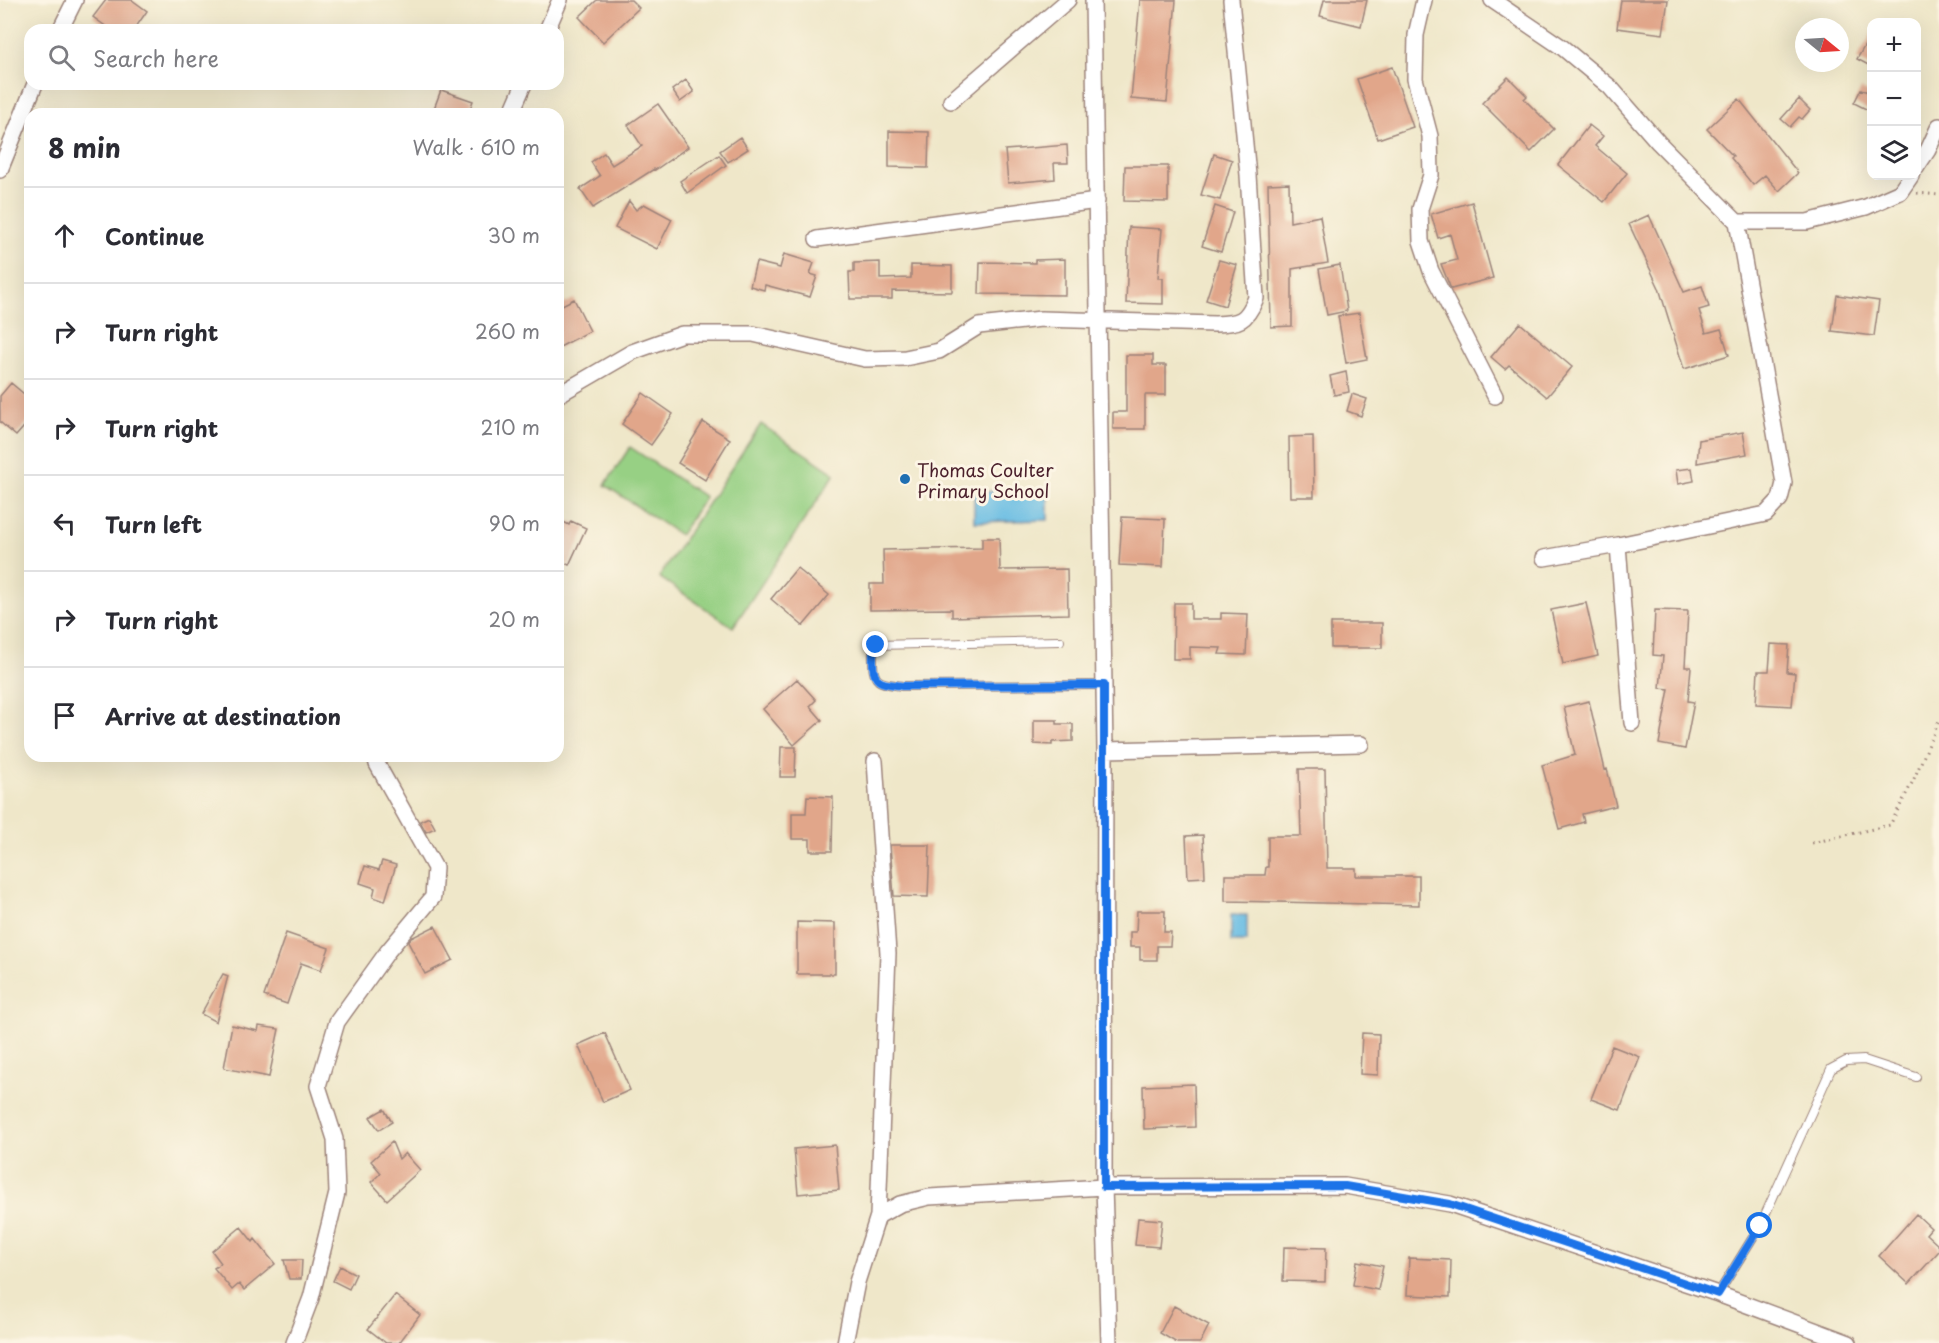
<!DOCTYPE html>
<html lang="en">
<head>
<meta charset="utf-8">
<style>
  body { margin:0; font-family:"Playpen Sans",sans-serif; background:#f2f2f3; color:#2b2b33 }
  .controls { position:absolute; right:18px; top:18px; display:grid; overflow:hidden; border-radius:12px; box-shadow:0 6px 24px #0002 }
  .controls button { width:54px; height:54px; display:grid; place-items:center; padding:0; border:0; border-bottom:2px solid #e1e1e2; background:#fff; color:#2b2b33; font:30px sans-serif }
  .compass { position:absolute; left:1795px; top:18px; width:54px; height:54px; border-radius:50%; background:#fff; box-shadow:0 6px 24px #0002; rotate:108deg }
  .stop { position:absolute; width:18px; height:18px; margin:-14px; border:4px solid #1a73e8; border-radius:50%; background:#fff }
  .stop.end { background:#1a73e8; border-color:#fff; box-shadow:0 2px 6px #0008 }
  .list { margin:0; padding:0; list-style:none }
  h2 { display:flex; justify-content:space-between; align-items:center; height:78px; margin:0; padding:0 24px; font-size:26px }
  h2 small { font-size:20px; font-weight:400; color:#7c7c81 }
  .list li { display:grid; grid-template-columns:39px 1fr auto; gap:18px; align-items:center; box-sizing:border-box; height:96px; padding:0 24px; border-top:2px solid #e1e1e2 }
  .list b { display:block; font-size:22px; white-space:nowrap }
  .list em { font-size:20px; font-style:normal; color:#7c7c81 }
  .icon { flex:none; width:33px; height:33px; fill:none; stroke:currentColor; stroke-width:2; stroke-linecap:round; stroke-linejoin:round }
  .map { position:relative; flex:none; width:1939px; height:1343px; overflow:hidden }
  .search { position:absolute; background:#fff; box-shadow:0 6px 24px #0002; left:24px; top:24px; width:540px; height:66px; display:flex; align-items:center; gap:15px; box-sizing:border-box; padding:0 21px; border-radius:18px; color:#7c7c81; font-size:22px }
  .panel { position:absolute; background:#fff; box-shadow:0 6px 24px #0002; left:24px; top:108px; width:540px; height:654px; border-radius:18px }
  .map>svg:first-child { display:block }
  .green { fill:#97d084; stroke:#707858; stroke-width:1.5 }
  .water { fill:#66bce3; stroke:#586e87; stroke-width:1.5 }
  .building { fill:#e1a68a }
  .lines { fill:none; stroke-linecap:round; stroke-linejoin:round }
  .service-casing { stroke:#9c837a; stroke-width:10 }
  .minor-casing { stroke:#9c837a; stroke-width:18 }
  .path { stroke:#9c837a; stroke-width:3; stroke-dasharray:1.5 4.5; stroke-linecap:butt }
  .service { stroke:#fff; stroke-width:8 }
  .minor { stroke:#fff; stroke-width:15 }
  .route { stroke:#1a73e8; stroke-width:8 }
  .poi-dot { fill:#1f6fb2; stroke:#fcf5e5; stroke-width:2 }
  .labels { text-anchor:middle; dominant-baseline:central; stroke-width:6; stroke-linejoin:round; paint-order:stroke }
  .poi-label { font-size:18px; fill:#4a1f2b; stroke:#fcf5e5; text-anchor:start }
</style>
</head>
<body>
<div class="map">
<svg width="1939" height="1343" viewBox="0 0 1939 1343">
  <rect width="100%" height="100%" fill="#fcf5e5"/>
  <filter id="ink" filterUnits="userSpaceOnUse"><feTurbulence type="fractalNoise" baseFrequency=".0167" numOctaves="2"/><feDisplacementMap in="SourceGraphic" scale="12" xChannelSelector="R" yChannelSelector="G"/><feConvolveMatrix kernelMatrix="1 2 1 2 8 2 1 2 1" color-interpolation-filters="sRGB"/></filter>
  <filter id="wash" filterUnits="userSpaceOnUse"><feTurbulence type="fractalNoise" baseFrequency=".008" numOctaves="4" result="noise"/><feDisplacementMap in="SourceGraphic" scale="24" xChannelSelector="R" yChannelSelector="G"/><feGaussianBlur stdDeviation="1.35" result="paint"/><feColorMatrix in="noise" values="0 0 0 0 0 0 0 0 0 0 0 0 0 0 0 0 0 1.4 0 .05"/><feComposite in="paint" operator="in"/></filter>
  <g filter="url(#wash)">
    <rect width="100%" height="100%" fill="#efe7c9"/>
    <!-- green -->
    <path class="green" d="M761,424L835,474L733,627L659,577Z
      M630,447L705,497L680,535L605,485Z"/>
    <!-- water -->
    <path class="water" d="M1048,490V520L974,522V492Z
      M1231,915H1247V942H1231Z"/>
    <g id="blocks">
      <!-- building -->
      <path class="building" d="M106,0H132L147,11L134,30H111L93,17Z
        M597,0H631L639,8L603,42L579,17Z
        M1140,0H1176L1167,102L1131,99Z
        M1324,0H1367L1361,26L1320,16Z
        M1621,0H1668L1663,34L1617,28Z
        M1872,33V67L1857,59Z
        M1392,67L1413,127L1378,139L1357,79Z
        M1508,77L1527,96L1524,99L1554,129L1531,152L1482,103Z
        M686,80L694,92L680,102L672,90Z
        M1861,89L1872,94V112L1854,103Z
        M441,90L473,101L468,114H432Z
        M1739,99L1798,173L1779,191L1765,175L1753,185L1731,158L1733,156L1707,129Z
        M1799,99L1810,110L1802,119L1799,117L1790,127L1781,119Z
        M658,104L688,147L655,170L654,169L593,208L580,189L600,176L591,162L604,153L612,165L642,146L628,125Z
        M1589,125L1603,136L1595,146L1627,173L1604,202L1558,165Z
        M889,131L929,132L928,168L889,167Z
        M740,137L748,149L728,162L720,151Z
        M1067,145L1068,163H1054L1055,179L1008,183L1005,150Z
        M1214,154L1232,160L1220,200L1201,195Z
        M719,155L726,165L687,193L680,181Z
        M1125,166H1168V202L1124,201Z
        M1289,183L1290,222L1320,216L1328,263L1292,269V326L1271,327L1268,184Z
        M629,201L636,210L644,204L672,219L657,249L615,228Z
        M1472,202L1493,278L1451,289L1441,264L1457,260L1450,234L1438,238L1431,214Z
        M1215,206L1233,212L1221,252L1202,246Z
        M1649,215L1684,292L1702,286L1709,307L1699,310L1706,333L1721,329L1729,355L1684,369L1659,288L1629,224Z
        M1129,227L1162,229L1158,278H1163V304L1126,303Z
        M784,254L814,263L810,274L817,276L810,297L765,285L764,290L750,286L756,262L780,268Z
        M1065,259V295L979,294L980,262L1035,263V260Z
        M1219,260L1237,265L1225,306L1206,300Z
        M880,262V279L911,278V265L952,266V292L892,291V299H850L849,272H854V263Z
        M1340,265L1347,311L1327,315L1319,269Z
        M1837,295L1879,301L1874,336L1832,331Z
        M574,299L590,331L558,348V307Z
        M1359,313L1367,359L1346,363L1338,316Z
        M1520,323L1572,367L1547,397L1509,365L1505,369L1491,357Z
        M1126,355H1153V365H1166V395H1145V429H1113V412H1126Z
        M1346,372L1349,392L1334,395L1330,376Z
        M11,383L30,399V420L16,436L0,422V396Z
        M643,393L673,414L651,445L622,424Z
        M1352,394L1367,399L1361,416L1347,411Z
        M703,422L730,439L705,480L678,463Z
        M1743,432L1747,454L1697,463L1699,440Z
        M1313,436L1314,497H1290L1289,437Z
        M1692,468L1694,481L1678,484L1676,470Z
        M1122,517L1165,519L1163,567L1119,565Z
        M558,519L569,525L571,521L586,528L569,565L558,560Z
        M982,538H999L1000,570L1067,569L1068,614L952,617V609L870,610V584H884L883,550L982,548Z
        M797,568L829,595L803,626L771,599Z
        M1174,603H1191V619H1221V613L1248,614L1246,655L1219,654L1221,648L1190,647V659H1173Z
        M1586,603L1598,656L1563,664L1551,610Z
        M1655,610L1688,611L1685,667H1691L1688,701L1694,702L1685,749L1659,744L1669,689L1660,688L1663,656L1653,655Z
        M1331,623H1382V648H1331Z
        M1771,644L1789,645L1787,672L1795,673L1792,706L1756,704L1758,671H1769Z
        M797,679L816,700L810,706L822,720L794,745L763,709Z
        M1589,701L1605,770L1607,769L1616,806L1582,814L1584,822L1559,829L1542,765L1575,755L1564,707Z
        M1034,720H1057V724H1073V741L1052,742V745L1034,744Z
        M781,747H796L795,777H780Z
        M1299,769H1325L1327,868H1356V876H1419V905L1225,901V875H1265L1266,867H1268V836H1301Z
        M807,796L833,797L832,851H810V839H792V813H806Z
        M429,817L435,828L426,832L420,821Z
        M1203,835L1205,877L1188,878L1186,836Z
        M890,845H930L928,897L894,896Z
        M382,861L396,865L385,901L373,897L375,888L360,883L365,866L379,870Z
        M1137,911H1165L1164,932H1171L1170,946H1157V960H1140V947H1130V932H1136Z
        M797,922L835,923V974H797Z
        M435,926L453,960L425,974L408,942L411,938Z
        M286,933L329,948L321,970L301,963L287,1004L264,996Z
        M223,974L228,976L216,1022L201,1014Z
        M232,1025L258,1031L259,1026L279,1029L269,1077L224,1068Z
        M605,1033L630,1090L603,1102L578,1045Z
        M1362,1033L1379,1034L1378,1075L1360,1074Z
        M1612,1046L1640,1057L1620,1110L1591,1099Z
        M1194,1084L1195,1127L1144,1129L1143,1086Z
        M384,1109L392,1122L379,1130L370,1117Z
        M392,1142L399,1159L405,1153L420,1170L387,1200L371,1182L381,1173L371,1161Z
        M835,1145L839,1190L798,1194L794,1149Z
        M1916,1214L1931,1228L1926,1234L1939,1246V1251L1909,1284L1879,1256Z
        M1138,1218L1162,1220L1159,1247L1135,1245Z
        M241,1227L253,1242L255,1239L275,1264L244,1290L239,1284L232,1290L214,1268L221,1263L212,1251Z
        M1284,1247L1326,1248L1325,1282L1283,1281Z
        M1409,1258L1451,1260L1450,1297L1407,1295Z
        M284,1260H302L301,1279H289Z
        M1357,1261L1383,1266L1378,1290L1353,1285Z
        M340,1266L356,1274L349,1289L333,1281Z
        M395,1295L420,1315L399,1343H386L368,1329Z
        M1174,1306L1209,1325L1200,1343H1177L1160,1333Z"/>
    </g>
  </g>
  <g filter="url(#ink)">
    <use href="#blocks" fill-opacity="0" stroke="#9c837a" stroke-width="1.5"/>
    <g class="lines">
      <defs>
        <path id="service" d="M1060,641L876,645C872,651 873,656 873,663C873,685 883,683 902,686L1104,685
          M1718,1294L1760,1226L1831,1069L1846,1061L1864,1060L1916,1077"/>
        <path id="minor" d="M1093,0L1105,750L1104,1187L1109,1343
          M1424,0L1416,35L1415,79L1430,136L1431,175L1420,209L1421,241L1431,271L1495,396
          M1492,0L1563,48L1610,87L1658,142L1737,222H1807L1866,207L1900,192L1911,176
          M60,30L75,0
          M547,30L560,0
          M951,101L1068,0
          M511,114L524,84
          M1916,168L1928,150L1939,126
          M0,170L35,84
          M817,239L1097,201
          M558,395L632,352L682,334H753L865,359L905,358L939,351L979,326L1041,319L1215,324C1240,323 1246,322 1256,298L1248,175L1231,0
          M1618,545L1632,723
          M1544,558L1618,545L1766,514L1780,499L1784,483L1737,222
          M1105,750L1361,744
          M875,761L888,953L878,1216
          M294,1343L311,1298L337,1193L335,1139L318,1086L337,1022L388,951L433,897L435,868L377,764L375,756
          M845,1343L857,1282L878,1216L900,1204L929,1197L1104,1187L1345,1186L1450,1204L1718,1294L1849,1343"/>
      </defs>
      <!-- service casing -->
      <use href="#service" class="service-casing"/>
      <!-- minor casing -->
      <use href="#minor" class="minor-casing"/>
      <!-- path -->
      <path class="path" d="M1917,193L1939,195
        M1812,843L1890,825L1913,781L1939,721"/>
      <!-- service -->
      <use href="#service" class="service"/>
      <!-- minor -->
      <use href="#minor" class="minor"/>
    </g>
  </g>
  <g class="lines" filter="url(#ink)">
    <!-- route -->
    <path class="route" d="M876,645C872,651 873,657 873,665C874,686 885,683 902,686L1104,685V1187L1345,1186L1450,1204L1718,1294L1760,1226"/>
  </g>
  <!-- markers -->
  <circle class="poi-dot" cx="905" cy="479" r="6"/>
  <g class="labels">
    <!-- poi labels -->
    <g class="poi-label">
      <text x="917" y="469">Thomas Coulter<tspan x="917" dy="21">Primary School</tspan></text>
    </g>
  </g>
</svg>
<div class="controls">
<button>+</button>
<button>−</button>
<button><svg class="icon" aria-label="layers" viewBox="0 0 24 24"><path d="M12 4l9 5-9 5-9-5zM3 14l9 5 9-5"/></svg></button>
</div>
<svg class="compass" viewBox="-18 -18 36 36"><path d="M0-13l5 13h-10z" fill="#e53935"/><path d="M0 13l5-13h-10z" fill="#7c7c81"/></svg>
<div class="stop" style="left:1760px;top:1226px"></div>
<div class="stop end" style="left:876px;top:645px"></div>
<div class="search"><svg class="icon" aria-label="search" viewBox="0 0 24 24"><circle cx="10" cy="10" r="6"/><path d="M15 15l6 6"/></svg>Search here</div>
<section class="panel">
<h2>8 min<small>Walk · 610 m</small></h2>
<ul class="list">
<li><svg class="icon" aria-label="ahead" viewBox="0 0 24 24"><path d="M12 20V5M6 11l6-6 6 6"/></svg><div><b>Continue</b></div><em>30 m</em></li>
<li><svg class="icon" aria-label="right" viewBox="0 0 24 24"><path d="M7 20v-9h11M14 6l5 5-5 5"/></svg><div><b>Turn right</b></div><em>260 m</em></li>
<li><svg class="icon" aria-label="right" viewBox="0 0 24 24"><path d="M7 20v-9h11M14 6l5 5-5 5"/></svg><div><b>Turn right</b></div><em>210 m</em></li>
<li><svg class="icon" aria-label="left" viewBox="0 0 24 24"><path d="M17 20v-9H6M10 6l-5 5 5 5"/></svg><div><b>Turn left</b></div><em>90 m</em></li>
<li><svg class="icon" aria-label="right" viewBox="0 0 24 24"><path d="M7 20v-9h11M14 6l5 5-5 5"/></svg><div><b>Turn right</b></div><em>20 m</em></li>
<li><svg class="icon" aria-label="arrive" viewBox="0 0 24 24"><path d="M6 21V4h12l-3 4 3 4H6"/></svg><div><b>Arrive at destination</b></div></li>
</ul>
</section>
</div>
</body>
</html>
